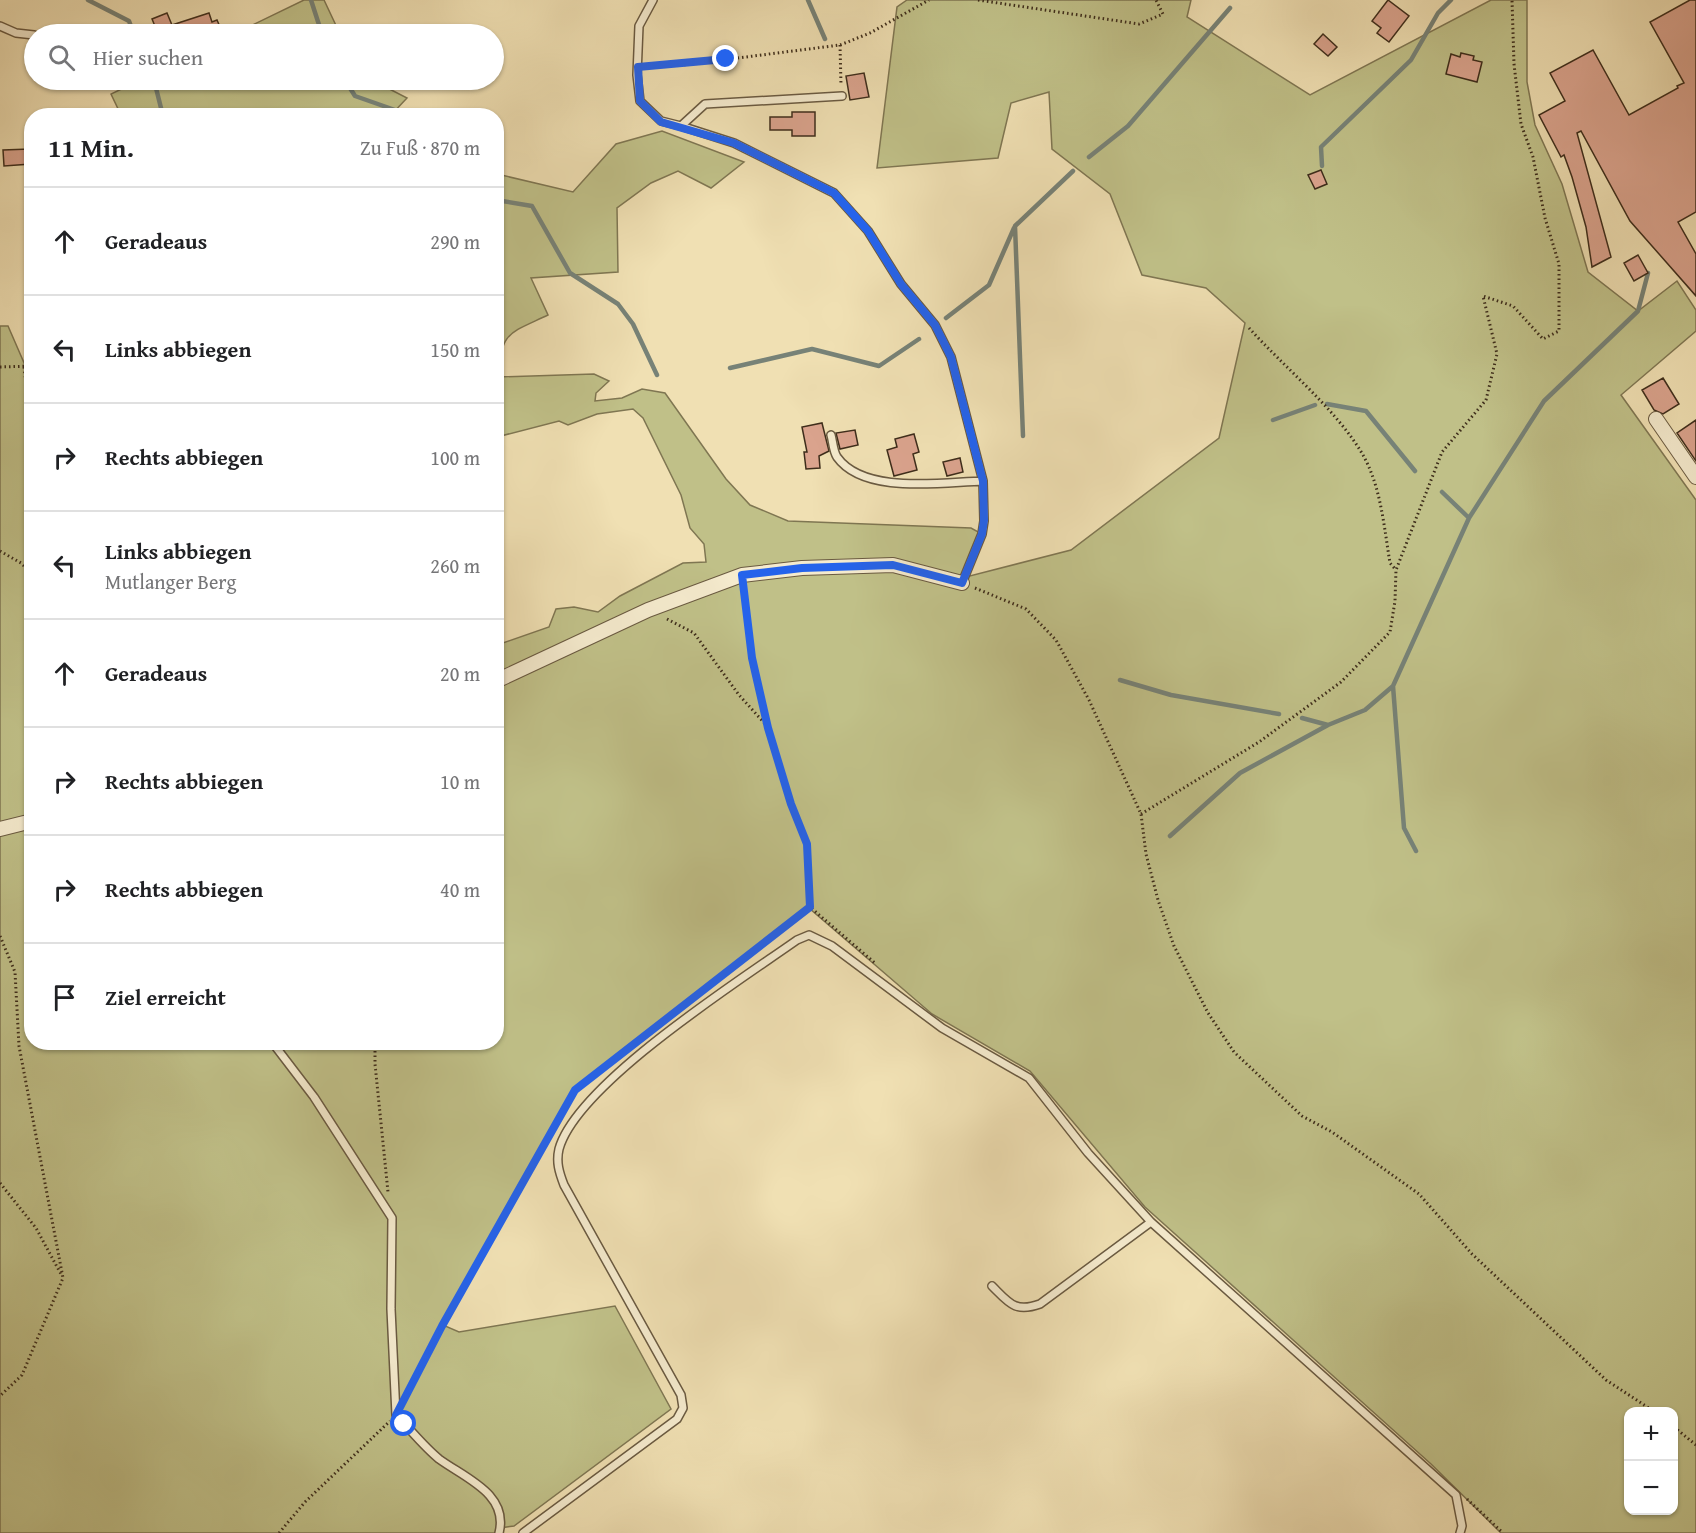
<!DOCTYPE html>
<html lang="de">
<head>
<meta charset="utf-8">
<style>
  body { margin:0; font-family:"Gentium Book Plus",serif; background:#f2f2f2; color:#202124 }
  .controls { position:absolute; right:18px; bottom:18px; display:grid; overflow:hidden; border-radius:12px; box-shadow:0 2px 4px #0004 }
  .controls button { width:54px; height:54px; display:grid; place-items:center; padding:0; border:0; border-bottom:2px solid #e0e0e0; background:#fff; color:#202124; font:30px sans-serif }
  .stop { position:absolute; width:18px; height:18px; margin:-14px; border:4px solid #2563eb; border-radius:50%; background:#fff }
  .stop.end { background:#2563eb; border-color:#fff; box-shadow:0 2px 6px #0008 }
  .list { margin:0; padding:0; list-style:none }
  h2 { display:flex; justify-content:space-between; align-items:center; height:78px; margin:0; padding:0 24px; font-size:26px }
  h2 small { font-size:20px; font-weight:400; color:#757577 }
  .list li { display:grid; grid-template-columns:39px 1fr auto; gap:18px; align-items:center; box-sizing:border-box; height:108px; padding:0 24px; border-top:2px solid #e0e0e0 }
  .list b { display:block; font-size:22px; white-space:nowrap }
  .list p { margin:0; font-size:20px; white-space:nowrap; color:#757577 }
  .list em { font-size:20px; font-style:normal; color:#757577 }
  .icon { flex:none; width:33px; height:33px; fill:none; stroke:currentColor; stroke-width:2; stroke-linecap:round; stroke-linejoin:round }
  .map { position:relative; flex:none; width:1696px; height:1533px; overflow:hidden }
  .search { position:absolute; background:#fff; box-shadow:0 2px 4px #0004; left:24px; top:24px; width:480px; height:66px; display:flex; align-items:center; gap:15px; box-sizing:border-box; padding:0 21px; border-radius:33px; color:#757577; font-size:22px }
  .panel { position:absolute; background:#fff; box-shadow:0 2px 4px #0004; left:24px; top:108px; width:480px; height:942px; border-radius:24px }
  .map>svg:first-child { display:block }
  .green { fill:#c0c088; stroke:#7f7652; stroke-width:1.5; fill-rule:evenodd }
  .lines { fill:none; stroke-linecap:round; stroke-linejoin:round }
  .stream { stroke:#778277; stroke-width:4.5 }
  .building { fill:#daa38d; stroke:#3e2d1b; stroke-width:1.5 }
  .lane-casing { stroke:#6a5a41; stroke-width:10 }
  .street-casing { stroke:#6a5a41; stroke-width:16 }
  .path { stroke:#3e2d1b; stroke-width:3; stroke-dasharray:1.5 3; stroke-linecap:butt }
  .lane { stroke:#f5ebce; stroke-width:7 }
  .street { stroke:#f5ebce; stroke-width:14 }
  .route { stroke:#2563eb; stroke-width:8 }
</style>
</head>
<body>
<div class="map">
<svg width="1696" height="1533" viewBox="0 0 1696 1533">
  <rect width="100%" height="100%" fill="#f0e0b3"/>
  <filter id="stains"><feTurbulence type="fractalNoise" baseFrequency=".00333" numOctaves="4"/><feColorMatrix values="0 0 0 0 .2 0 0 0 0 .09 0 0 0 0 .02 0 0 0 .5 -.17"/></filter>
  <radialGradient id="worn" r=".72"><stop offset=".6" stop-color="#630" stop-opacity="0"/><stop offset="1" stop-color="#630" stop-opacity=".3"/></radialGradient>
  <!-- green -->
  <path class="green" d="M304,0H324L340,34H234Z
    M907,0H1191L1187,17L1310,95L1491,0H1527V82L1535,125L1562,184L1588,272L1638,311L1677,281L1696,310V331L1621,395L1696,500V1533H1501L1431,1464L1145,1207L1030,1071L932,1014L810,909L576,1091L445,1326L459,1332L615,1306L671,1409L514,1526L500,1528L496,1533H0V326H8L28,372L32,396V1042H496L497,645L549,627L556,609L574,607L598,612L620,596L683,563L706,562L704,544L690,528L681,495L643,418L633,409L597,414L568,425L559,421L497,437V174L573,192L616,144L662,131L744,162L711,188L678,171L651,183L617,208L618,272L531,278L548,315C508,334 502,331 497,377L594,374L609,381L596,393L595,401L622,398L642,389L665,393L726,479L750,505L788,521L971,528L982,534L966,577L1071,550L1219,438L1245,323L1206,288L1142,275L1110,194L1052,149L1049,92L1011,103L998,158L877,168L897,7ZM1628,1412H1674V1510H1628Z
    M140,80H372L407,98L391,115H121L111,94Z"/>
  <g class="lines">
    <!-- stream -->
    <path class="stream" d="M88,0L129,21L134,34
      M311,0L322,34
      M808,0L825,39
      M154,80L163,116
      M345,80L355,96L412,116
      M1089,157L1128,126L1230,8
      M1322,166L1321,147L1411,60L1438,13L1451,0
      M496,200L532,206L570,273L618,304L633,324L657,375
      M946,318L989,285L1014,228
      M730,368L812,349L879,366L919,339
      M1327,404L1366,411L1415,471
      M1273,420L1315,405
      M1023,436L1015,226L1073,171
      M1442,492L1469,518
      M1120,680L1171,695L1279,714
      M1393,686L1404,828L1416,851
      M1302,718L1328,725
      M1170,836L1240,773L1328,725L1365,710L1393,686L1469,518L1544,401L1638,311L1648,273"/>
  </g>
  <!-- building -->
  <path class="building" d="M1388,0L1409,16L1389,42L1377,33L1381,28L1372,21Z
    M1690,0H1696V212L1678,222L1696,254V296L1630,221L1581,131L1577,133L1611,257L1592,267L1586,227L1572,177L1564,155L1561,157L1539,115L1565,101L1550,73L1593,50L1629,115L1678,88L1677,86L1684,83L1650,22Z
    M167,13L172,25L209,13L212,22L217,20L223,34H150L157,31L152,19Z
    M1323,34L1337,47L1328,56L1314,44Z
    M1461,53L1474,56L1473,60L1482,62L1477,82L1446,74L1451,54L1460,57Z
    M864,73L869,97L850,100L846,76Z
    M792,112H815V136H792V130H770V117H792Z
    M30,149L31,164L4,166L3,150Z
    M1321,170L1327,184L1315,189L1308,175Z
    M1638,255L1648,273L1634,281L1624,263Z
    M1663,378L1679,404L1663,414L1654,410L1642,390Z
    M1696,420V461L1677,433Z
    M822,423L829,451L819,456L820,468L806,469L804,452H807L802,427Z
    M855,430L858,445L840,449L836,433Z
    M914,434L919,452L913,454L917,470L894,476L887,450L897,447L895,439Z
    M960,458L963,472L947,476L943,462Z"/>
  <g class="lines">
    <defs>
      <path id="lane" d="M653,0L639,26L637,75L640,101L661,121L681,126
        M0,26L16,33L34,35
        M842,96L705,104L681,126L734,143L834,193L868,231L901,284L935,325L951,357L983,481L984,521L982,534L962,583
        M831,435C833,442 833,451 837,457C864,495 942,482 983,481
        M272,1042L314,1097L392,1218L391,1309L396,1415C410,1429 424,1447 439,1459C465,1478 509,1494 499,1533
        M992,1286C1009,1303 1015,1313 1040,1304L1151,1222
        M523,1533L677,1419L683,1408L681,1395L564,1185C559,1172 556,1162 559,1149C577,1084 739,981 797,940L809,935L832,946L942,1028L1029,1078L1088,1153L1151,1222L1456,1495L1462,1526L1460,1533"/>
      <path id="street" d="M1656,419L1696,477
        M496,681L648,610L742,575L802,568L893,565L962,583
        M0,829L32,821"/>
    </defs>
    <!-- lane casing -->
    <use href="#lane" class="lane-casing"/>
    <!-- street casing -->
    <use href="#street" class="street-casing"/>
    <!-- path -->
    <path class="path" d="M978,0L1139,24L1163,14L1156,0
      M840,45L841,85
      M648,66L683,65L840,45L870,33L929,0
      M1249,328C1285,368 1337,410 1363,455C1381,487 1384,527 1390,563L1396,570
      M0,367L32,366
      M24,367L32,428
      M0,551L21,563L32,574
      M743,588L752,659L771,742L807,844L810,907
      M975,588L1026,609L1056,640L1089,700L1141,814L1146,854L1158,900L1174,946L1208,1013L1234,1052L1302,1116L1332,1132L1419,1194L1472,1254L1606,1380L1655,1412
      M667,619L694,633L739,695L767,726
      M1141,814L1259,742L1341,682L1390,632L1395,601L1396,570L1442,452L1486,400L1497,354L1483,296L1513,306L1543,339L1559,331V264L1545,218L1533,157L1521,124L1514,64L1512,0
      M0,936L15,972L19,1046L63,1278L22,1375L0,1396
      M709,986L810,907L876,964
      M375,1042V1064L388,1192
      M0,1183L36,1228L62,1276
      M406,1396L442,1326L575,1090L616,1058
      M1674,1427L1696,1445
      M1467,1499L1503,1533
      M279,1533L305,1502L390,1421"/>
    <!-- lane -->
    <use href="#lane" class="lane"/>
    <!-- street -->
    <use href="#street" class="street"/>
  </g>
  <g class="lines">
    <!-- route -->
    <path class="route" d="M404,1424L396,1415L442,1326L575,1090L810,907L807,844L791,804L768,728L752,658L742,575L802,568L893,565L962,583L982,534L984,520L983,481L951,357L935,325L901,284L868,231L834,193L734,143L661,122L640,101L638,67L726,59"/>
  </g>
  <rect width="100%" height="100%" filter="url(#stains)"/>
  <rect width="100%" height="100%" fill="url(#worn)"/>
</svg>
<div class="controls">
<button>+</button>
<button>−</button>
</div>
<div class="stop" style="left:404px;top:1424px"></div>
<div class="stop end" style="left:726px;top:59px"></div>
<div class="search"><svg class="icon" aria-label="search" viewBox="0 0 24 24"><circle cx="10" cy="10" r="6"/><path d="M15 15l6 6"/></svg>Hier suchen</div>
<section class="panel">
<h2>11 Min.<small>Zu Fuß · 870 m</small></h2>
<ul class="list">
<li><svg class="icon" aria-label="ahead" viewBox="0 0 24 24"><path d="M12 20V5M6 11l6-6 6 6"/></svg><div><b>Geradeaus</b></div><em>290 m</em></li>
<li><svg class="icon" aria-label="left" viewBox="0 0 24 24"><path d="M17 20v-9H6M10 6l-5 5 5 5"/></svg><div><b>Links abbiegen</b></div><em>150 m</em></li>
<li><svg class="icon" aria-label="right" viewBox="0 0 24 24"><path d="M7 20v-9h11M14 6l5 5-5 5"/></svg><div><b>Rechts abbiegen</b></div><em>100 m</em></li>
<li><svg class="icon" aria-label="left" viewBox="0 0 24 24"><path d="M17 20v-9H6M10 6l-5 5 5 5"/></svg><div><b>Links abbiegen</b><p>Mutlanger Berg</p></div><em>260 m</em></li>
<li><svg class="icon" aria-label="ahead" viewBox="0 0 24 24"><path d="M12 20V5M6 11l6-6 6 6"/></svg><div><b>Geradeaus</b></div><em>20 m</em></li>
<li><svg class="icon" aria-label="right" viewBox="0 0 24 24"><path d="M7 20v-9h11M14 6l5 5-5 5"/></svg><div><b>Rechts abbiegen</b></div><em>10 m</em></li>
<li><svg class="icon" aria-label="right" viewBox="0 0 24 24"><path d="M7 20v-9h11M14 6l5 5-5 5"/></svg><div><b>Rechts abbiegen</b></div><em>40 m</em></li>
<li><svg class="icon" aria-label="arrive" viewBox="0 0 24 24"><path d="M6 21V4h12l-3 4 3 4H6"/></svg><div><b>Ziel erreicht</b></div></li>
</ul>
</section>
</div>
</body>
</html>
